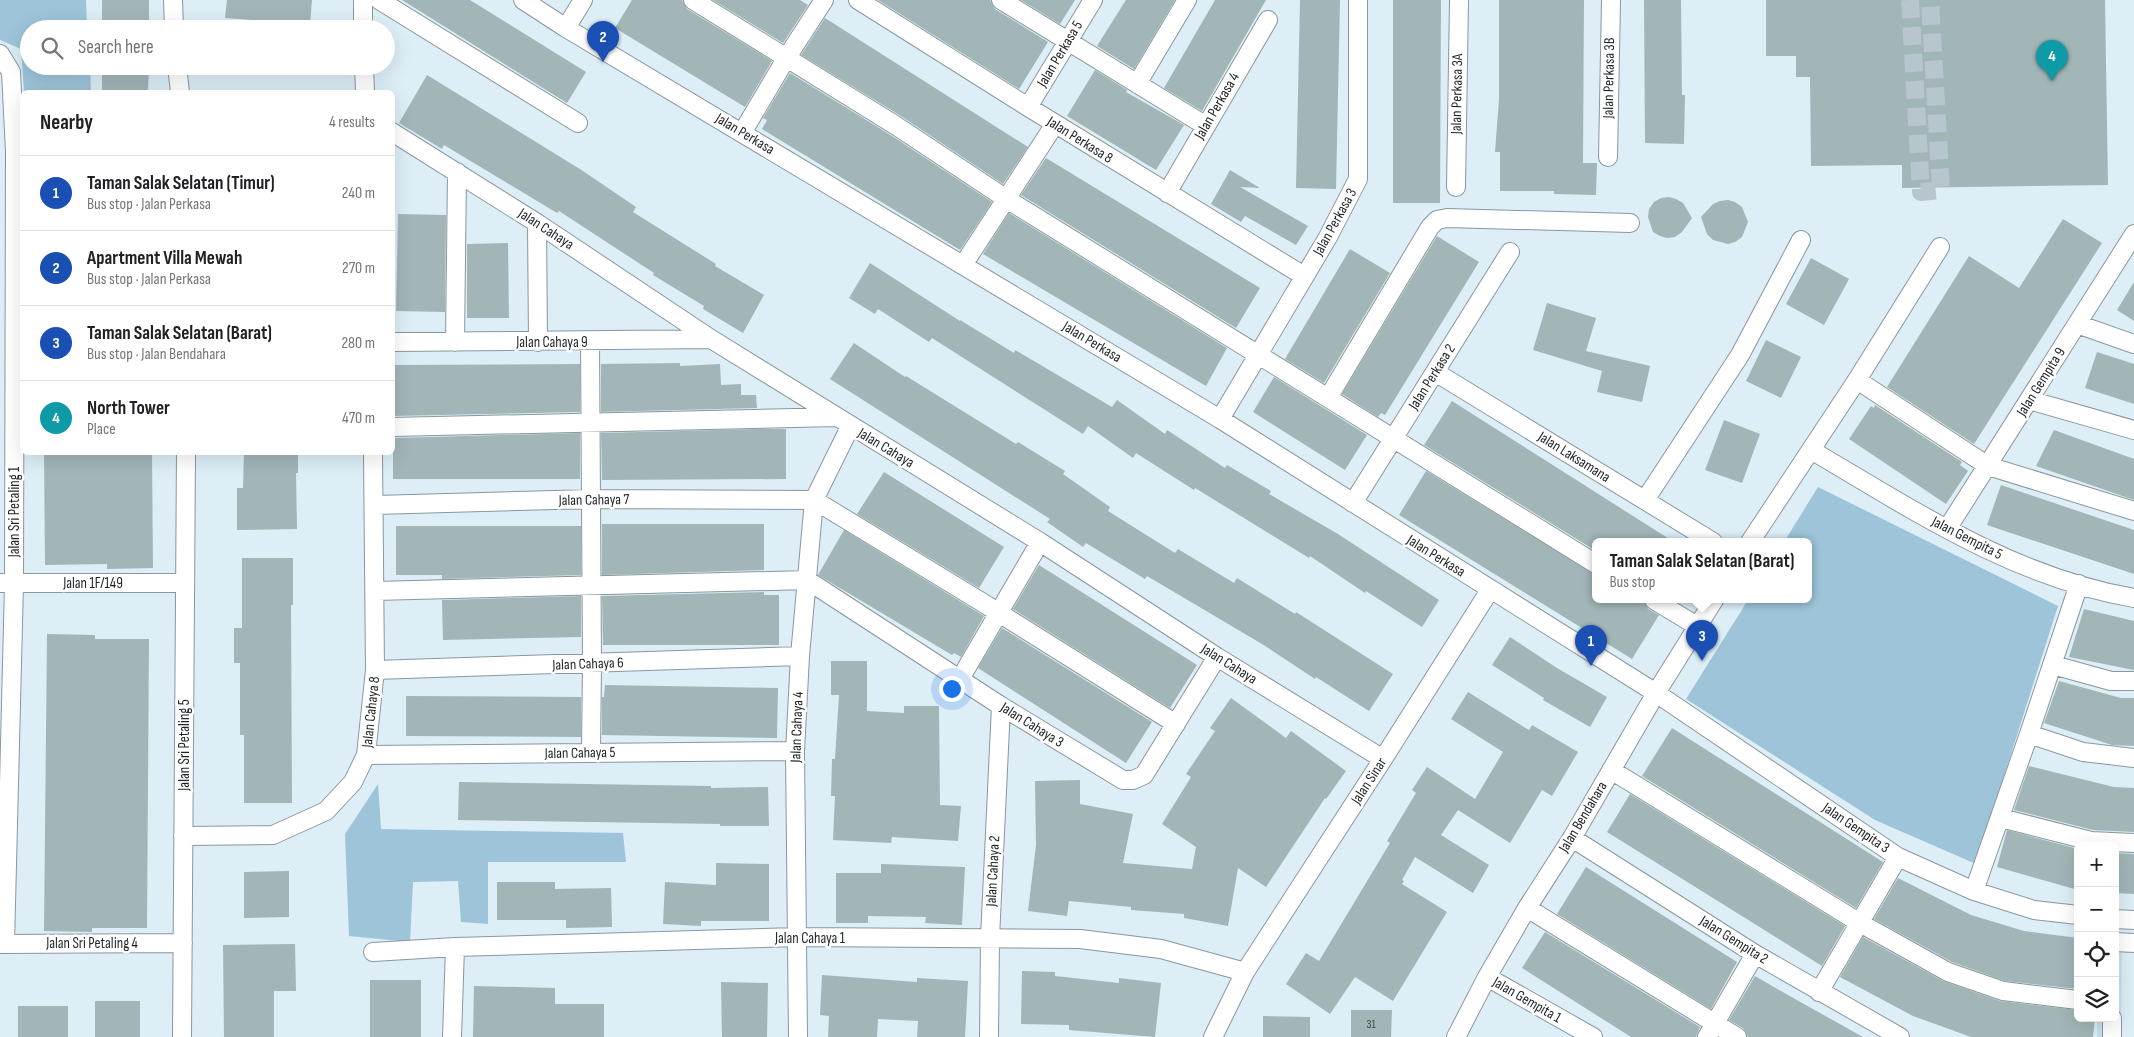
<!DOCTYPE html>
<html lang="en">
<head>
<meta charset="utf-8">
<style>
  body { margin:0; font-family:"Sofia Sans Condensed",sans-serif; background:#f2f2f2; color:#202124 }
  .controls { position:absolute; right:15px; bottom:15px; display:grid; overflow:hidden; border-radius:8px; box-shadow:0 5px 20px #0002 }
  .controls button { width:45px; height:45px; display:grid; place-items:center; padding:0; border:0; border-bottom:1px solid #e0e0e0; background:#fff; color:#202124; font:25px sans-serif }
  .you { position:absolute; left:951px; top:688px; width:18px; height:18px; margin:-12px; border:4px solid #fff; border-radius:50%; background:#1a73e8; box-shadow:0 0 0 8px #1a73e833 }
  .badge { display:grid; place-items:center; width:32px; height:32px; border-radius:50%; background:#d93025; color:#fff; font-size:16px; font-weight:700 }
  .pin { position:absolute; translate:-50% -41px; filter:drop-shadow(0 1px 2px #0008) }
  .pin::after { content:''; position:absolute; top:26px; width:18px; height:15px; background:inherit; clip-path:polygon(0 0,100% 0,50% 100%) }
  .popup { position:absolute; left:1592px; top:538px; width:220px; height:65px; box-sizing:border-box; display:grid; place-content:center; border-radius:8px; background:#fff; filter:drop-shadow(0 1px 4px #0005); font-size:16px; white-space:nowrap; color:#757577 }
  .popup b { font-size:19px; color:#202124 }
  .popup::after { content:''; position:absolute; left:50%; top:100%; margin-left:-10px; border:10px solid transparent; border-top-color:#fff }
  .list { margin:0; padding:0; list-style:none }
  h2 { display:flex; justify-content:space-between; align-items:center; height:65px; margin:0; padding:0 20px; font-size:21px }
  h2 small { font-size:16px; font-weight:400; color:#757577 }
  .list li { display:grid; grid-template-columns:32px 1fr auto; gap:15px; align-items:center; box-sizing:border-box; height:75px; padding:0 20px; border-top:1px solid #e0e0e0 }
  .list b { display:block; font-size:19px; white-space:nowrap }
  .list p { margin:0; font-size:16px; white-space:nowrap; color:#757577 }
  .list em { font-size:16px; font-style:normal; color:#757577 }
  .icon { flex:none; width:28px; height:28px; fill:none; stroke:currentColor; stroke-width:2; stroke-linecap:round; stroke-linejoin:round }
  .map { position:relative; flex:none; width:2134px; height:1037px; overflow:hidden }
  .search { position:absolute; background:#fff; box-shadow:0 5px 20px #0002; left:20px; top:20px; width:375px; height:55px; display:flex; align-items:center; gap:12px; box-sizing:border-box; padding:0 18px; border-radius:28px; color:#757577; font-size:19px }
  .panel { position:absolute; background:#fff; box-shadow:0 5px 20px #0002; left:20px; top:90px; width:375px; height:365px; border-radius:8px }
  .map>svg:first-child { display:block }
  .built { fill:#c8e1ee }
  .green { fill:#9dc4d9 }
  .building { fill:#a2b6b7 }
  .lines { fill:none; stroke-linecap:round; stroke-linejoin:round }
  .minor-tunnel { stroke:#b7c5cd; stroke-width:18; stroke-dasharray:18 9; stroke-linecap:butt }
  .minor-casing { stroke:#8897a0; stroke-width:20 }
  .minor { stroke:#fff; stroke-width:18 }
  .labels { text-anchor:middle; dominant-baseline:central; stroke-width:5; stroke-linejoin:round; paint-order:stroke }
  .number-label { font-size:12px; fill:#3e484a }
  .street-label { font-size:15px; fill:#1d2326; stroke:#fff }
</style>
</head>
<body>
<div class="map">
<svg width="2134" height="1037" viewBox="0 0 2134 1037">
  <rect width="100%" height="100%" fill="#ddeef7"/>
  <!-- built -->
  <path class="built" d="M2115,933H2122L2121,1037H2097V1018H2115Z"/>
  <!-- green -->
  <path class="green" d="M0,0H86L87,29H29V66H90L91,92H24L21,49L0,40Z
    M1818,487L2058,606L1976,864L1875,820L1686,699L1748,600H1808V542H1784Z
    M378,784L381,829L623,833L626,862H488V924L461,922L458,881L413,882L410,942L349,936L345,834Z"/>
  <!-- building -->
  <path class="building" d="M102,0H149V29H102Z
    M227,0H312L310,24L225,18Z
    M402,0H470L586,72L567,103Z
    M632,0H682L687,9L772,61L745,107L615,28Z
    M713,0H800L808,5L783,43Z
    M878,0H990L995,9L1048,42L1019,89Z
    M1021,0H1075L1060,24Z
    M1126,0H1175L1134,69L1097,46Z
    M1215,0H1266L1202,111L1164,88Z
    M1300,0H1340L1336,189L1296,188Z
    M1393,0H1441L1440,203H1393Z
    M1499,0H1584L1583,163H1597L1596,195L1554,194V191H1500V152H1495L1499,99Z
    M1644,0H1681L1682,95H1685L1684,144L1645,143Z
    M1766,0H2105L2108,185L1902,188V165L1811,166L1810,77H1796V56H1766Z
    M825,18L1028,147L1003,184L901,116L801,55Z
    M102,66H149L148,92H102Z
    M1095,70L1127,90L1126,92L1184,125L1156,170L1067,116Z
    M790,73L889,134L992,202L960,250L762,129L767,120L763,118Z
    M427,75L583,171L636,207L633,212L716,264L715,266L764,295L743,333L703,309L704,306L653,275L654,273L559,211L557,213L444,145L442,149L399,123Z
    M1046,158L1260,288L1236,328L1021,195Z
    M1230,170L1260,188L1240,187L1308,226L1296,245L1245,216L1241,222L1211,204Z
    M1669,197L1676,199L1683,203L1692,218L1682,232L1675,237L1667,238L1660,236L1653,232L1648,217L1649,209L1654,202L1661,198Z
    M1728,200L1735,202L1742,207L1748,222L1742,237L1735,242L1728,244L1713,240L1707,234L1701,217L1713,204L1720,201Z
    M1009,213L1227,348L1206,386L983,254Z
    M398,214L446,215L445,312L396,311Z
    M2063,219L2102,243L1974,444L1887,387L1969,256L2019,288Z
    M1437,236L1479,262L1385,415L1381,413L1378,417L1342,394Z
    M508,243L509,318H467V244Z
    M1350,249L1390,273L1324,383L1285,359Z
    M1811,258L1849,279L1824,325L1786,304Z
    M870,263L960,321V320L1014,353L1015,350L1112,407L1117,400L1165,434L1167,430L1225,468L1227,465L1271,491L1269,494L1338,534L1439,600L1422,627L1366,591L1365,593L1310,556L1309,558L1195,488L1194,490L1136,453L1133,458L1088,426L1083,434L932,338L929,342L878,309L875,314L849,298Z
    M2134,282V321L2117,310Z
    M1547,303L1596,318L1586,351L1650,366L1642,402L1597,392L1602,371L1533,350Z
    M1766,340L1801,357L1781,398L1746,381Z
    M854,343L905,377L906,376L1016,444L1018,442L1065,471L1063,474L1110,507L1108,511L1175,553L1178,549L1234,583L1237,578L1295,614L1296,612L1393,674L1369,711L1316,677L1315,679L1262,644L1147,576L1145,579L1086,543L1083,547L1047,522L1050,519L830,379Z
    M2097,352L2134,364V404L2085,388Z
    M680,363V366L720,364L721,385L741,384V395H756L757,408L601,412V364Z
    M580,364V412L394,416V365Z
    M1274,377L1367,435L1345,470L1253,412Z
    M1452,401L1674,542H1596V551L1437,453L1424,445Z
    M1875,405L1962,462L1960,465L1968,471L1946,504L1849,439L1871,406L1874,408Z
    M1724,420L1760,434L1742,483L1705,470Z
    M758,429H786V479L602,480L601,433Z
    M2054,430L2134,459V500L2036,466Z
    M580,433V479H393V438Z
    M44,452H152L153,568L107,569V564L45,565Z
    M244,452H298V473H296L297,529L237,530V488H243Z
    M1426,471L1596,575V600H1643L1648,609L1659,615L1632,659L1399,515Z
    M884,472L1004,547L979,588L857,514Z
    M2001,485L2134,530V574L1987,525Z
    M602,524H764V570L602,575Z
    M396,526H581V575L442,579V575H396Z
    M844,530L984,616L961,657L954,653L952,655L818,575Z
    M242,558H293V605H291L292,803H244V735H240V663H234V628H242Z
    M1039,565L1197,665L1170,708L1013,609Z
    M764,592V595H779V645H603L602,596Z
    M581,596V637L443,640L442,600Z
    M2084,609L2134,621V670L2069,657Z
    M1002,628L1152,722L1126,763L978,668Z
    M47,634L95,635V639H149L147,928H92V932L44,931Z
    M1510,637L1557,668L1607,697L1590,727L1543,700L1544,698L1492,665Z
    M831,661H867V711L904,713V706H939L940,805L961,806L958,841L892,837L891,843L833,840L835,796H831L832,759H835L839,695H831Z
    M2059,681L2121,698H2134V746L2112,745L2044,723Z
    M605,685L778,688L777,738L602,735V697H604Z
    M1468,692L1529,730L1532,725L1578,752L1552,796L1542,790L1510,843L1458,810L1441,835L1489,865L1473,893L1415,857L1402,880L1404,881L1402,884L1447,912L1393,1001L1355,977L1330,1014L1286,984L1306,953L1319,961L1390,843L1387,841L1416,793L1412,790L1427,767L1475,799L1503,752L1451,719Z
    M406,696L581,697V737L406,736Z
    M1231,698L1286,738L1291,731L1346,771L1326,799L1325,798L1266,887L1238,868L1228,926L1184,918V914L1131,910V907L1069,901L1067,916L1028,911L1036,845L1035,781L1080,780V804L1133,814L1123,863L1192,869L1196,847L1162,824L1191,777L1186,774L1215,731L1210,728Z
    M1672,728L1883,862L1856,908L1642,776Z
    M2029,766L2114,787L2134,788V832L2093,830L2014,810Z
    M459,782L711,786V788L768,787L769,826H720V824L458,820Z
    M1630,794L1845,926L1822,966L1607,832Z
    M2007,830L2078,849V890L1997,867Z
    M2115,853L2134,854V894L2115,893Z
    M716,863L769,864V921H701V926L663,924L665,882L716,885Z
    M881,864L965,867L962,925L925,923L926,917L868,916V923H836V873H881Z
    M1586,867L1737,962L1711,1009L1557,914Z
    M289,871V917L244,918V872Z
    M1898,878L1971,915L2024,931L2078,938V989L2005,981L1952,962L1874,919Z
    M497,882H555V889L611,888L612,927L566,928V920H497Z
    M1545,932L1700,1027L1696,1037H1631L1522,968Z
    M1863,937L1943,981L2000,1001L2078,1010V1018H2095L2093,1037H1971L1913,1016L1840,977Z
    M295,944L296,991H274V1037H224L223,945Z
    M1022,971L1055,972V976L1119,983V978L1161,983L1155,1037L1069,1030V1025L1021,1024Z
    M822,975L917,982V978L968,981L965,1037H917L918,1021L878,1019L877,1037H828L829,1016L820,1015Z
    M1755,976L1795,999L1863,1037H1748L1743,1028L1729,1020Z
    M370,980H421V1037H370Z
    M721,982L768,983L767,1037H722Z
    M474,986L555,988V1004H604V1037H473Z
    M95,1001H140V1037H95Z
    M18,1006H68V1037H18Z
    M1351,1010H1392L1391,1037H1351Z
    M1263,1016L1310,1017V1037H1263Z"/>
  <g class="lines">
    <!-- minor-tunnel -->
    <path class="minor-tunnel" d="M1910,0L1921,192L1941,190L1930,0"/>
    <defs>
      <path id="minor" d="M173,0L174,29
        M379,0L578,123
        M523,0L566,28L1220,419L1656,693L1898,857L1974,891L2034,910L2078,915
        M693,0L895,125L1005,198L1596,564
        M858,0L1028,107L1304,276
        M1001,0L1206,126
        M566,28L583,0
        M363,29V0
        M0,54L11,72L15,152L14,584L5,944
        M177,66L180,92
        M364,66L365,92
        M1137,84L1187,0
        M1028,107L1093,0
        M392,132L537,223L711,339L1040,542L1217,657L1383,759
        M742,133L787,57L824,0
        M1608,157L1611,0
        M1456,187L1459,0
        M1167,193L1268,20
        M537,223L538,342
        M963,265L1055,124
        M2077,324L2134,344
        M392,342L711,339
        M455,342L457,172
        M590,342L592,664L591,752
        M1435,372L1713,542
        M1857,380L1988,466L2134,511
        M1328,398L1430,227L1437,220L1447,218L1630,223
        M2029,400L2134,430
        M1220,419L1328,237L1358,179V0
        M392,427L837,417
        M1811,450C1913,510 2015,578 2134,598
        M1645,500L1740,355L1801,240
        M1353,503L1510,252
        M375,505L591,499L814,500L980,601L1176,724
        M1947,529L2134,234
        M1750,542L1857,380L1940,247
        M0,583H185
        M375,591L807,580L1001,706L1123,780H1133L1144,775L1217,657
        M1654,600L1697,626
        M2053,665L2111,681H2134
        M375,670L800,656
        M960,679L1040,542
        M2029,734L2083,752L2134,758
        M366,755L795,751
        M1611,770L1860,923L1948,972L2003,991L2078,1000
        M2001,818L2091,841L2134,843
        M183,836L273,835L326,811L353,782L366,755L375,670L373,452
        M1572,838L1755,954L1900,1037
        M1974,891L2029,734L2079,584
        M1527,908L1737,1037
        M2115,919L2134,920
        M2115,942L2134,943
        M0,944L183,943
        M373,952L455,947L797,937L1080,939L1161,949L1245,972
        M1487,977L1593,1037
        M1819,992L1898,857
        M182,1037L186,452
        M452,1037L455,947
        M798,1037L795,751L800,656L814,500L850,427
        M989,1037L990,938L1001,706
        M1213,1037L1245,972L1383,759L1490,590
        M1456,1037L1487,977L1527,908L1572,838L1656,693L1714,600
        M1707,1037L1755,954
        M2112,1037V1018"/>
    </defs>
    <!-- minor casing -->
    <use href="#minor" class="minor-casing"/>
    <!-- minor -->
    <use href="#minor" class="minor"/>
  </g>
  <g class="labels">
    <!-- number labels -->
    <g class="number-label">
      <text x="1371" y="1024">31</text>
    </g>
    <!-- street labels -->
    <g class="street-label">
      <text transform="translate(1060 54) rotate(-59)">Jalan Perkasa 5</text>
      <text transform="translate(1609 78) rotate(-89)">Jalan Perkasa 3B</text>
      <text transform="translate(1457 94) rotate(-89)">Jalan Perkasa 3A</text>
      <text transform="translate(1217 106) rotate(-60)">Jalan Perkasa 4</text>
      <text transform="translate(745 134) rotate(31)">Jalan Perkasa</text>
      <text transform="translate(1080 140) rotate(32)">Jalan Perkasa 8</text>
      <text transform="translate(1335 222) rotate(-61)">Jalan Perkasa 3</text>
      <text transform="translate(546 229) rotate(33)">Jalan Cahaya</text>
      <text x="552" y="342">Jalan Cahaya 9</text>
      <text transform="translate(1092 342) rotate(31)">Jalan Perkasa</text>
      <text transform="translate(1432 377) rotate(-58)">Jalan Perkasa 2</text>
      <text transform="translate(2041 382) rotate(-58)">Jalan Gempita 9</text>
      <text transform="translate(886 448) rotate(31)">Jalan Cahaya</text>
      <text transform="translate(1574 457) rotate(32)">Jalan Laksamana</text>
      <text transform="translate(594 500) rotate(-1)">Jalan Cahaya 7</text>
      <text transform="translate(14 512) rotate(-90)">Jalan Sri Petaling 1</text>
      <text transform="translate(1967 538) rotate(27)">Jalan Gempita 5</text>
      <text transform="translate(1436 556) rotate(32)">Jalan Perkasa</text>
      <text x="93" y="583">Jalan 1F/149</text>
      <text transform="translate(588 664) rotate(-2)">Jalan Cahaya 6</text>
      <text transform="translate(1229 664) rotate(32)">Jalan Cahaya</text>
      <text transform="translate(371 712) rotate(-84)">Jalan Cahaya 8</text>
      <text transform="translate(1032 725) rotate(32)">Jalan Cahaya 3</text>
      <text transform="translate(797 727) rotate(-88)">Jalan Cahaya 4</text>
      <text transform="translate(184 745) rotate(-90)">Jalan Sri Petaling 5</text>
      <text transform="translate(580 753) rotate(-1)">Jalan Cahaya 5</text>
      <text transform="translate(1369 781) rotate(-57)">Jalan Sinar</text>
      <text transform="translate(1583 817) rotate(-59)">Jalan Bendahara</text>
      <text transform="translate(1856 828) rotate(34)">Jalan Gempita 3</text>
      <text transform="translate(993 871) rotate(-87)">Jalan Cahaya 2</text>
      <text x="810" y="938">Jalan Cahaya 1</text>
      <text transform="translate(1734 940) rotate(32)">Jalan Gempita 2</text>
      <text x="92" y="943">Jalan Sri Petaling 4</text>
      <text transform="translate(1527 1000) rotate(30)">Jalan Gempita 1</text>
    </g>
  </g>
</svg>
<div class="controls">
<button>+</button>
<button>−</button>
<button><svg class="icon" aria-label="locate" viewBox="0 0 24 24"><circle cx="12" cy="12" r="6"/><path d="M12 2v4M12 18v4M2 12h4M18 12h4"/></svg></button>
<button><svg class="icon" aria-label="layers" viewBox="0 0 24 24"><path d="M12 4l9 5-9 5-9-5zM3 14l9 5 9-5"/></svg></button>
</div>
<div class="you"></div>
<div class="pin badge" style="left:1591px;top:666px;background:#1a4fb4">1</div>
<div class="pin badge" style="left:603px;top:62px;background:#1a4fb4">2</div>
<div class="pin badge" style="left:1702px;top:661px;background:#1a4fb4">3</div>
<div class="popup"><b>Taman Salak Selatan (Barat)</b>Bus stop</div>
<div class="pin badge" style="left:2052px;top:81px;background:#0f9aa8">4</div>
<div class="search"><svg class="icon" aria-label="search" viewBox="0 0 24 24"><circle cx="10" cy="10" r="6"/><path d="M15 15l6 6"/></svg>Search here</div>
<section class="panel">
<h2>Nearby<small>4 results</small></h2>
<ul class="list">
<li><span class="badge" style="background:#1a4fb4">1</span><div><b>Taman Salak Selatan (Timur)</b><p>Bus stop · Jalan Perkasa</p></div><em>240 m</em></li>
<li><span class="badge" style="background:#1a4fb4">2</span><div><b>Apartment Villa Mewah</b><p>Bus stop · Jalan Perkasa</p></div><em>270 m</em></li>
<li><span class="badge" style="background:#1a4fb4">3</span><div><b>Taman Salak Selatan (Barat)</b><p>Bus stop · Jalan Bendahara</p></div><em>280 m</em></li>
<li><span class="badge" style="background:#0f9aa8">4</span><div><b>North Tower</b><p>Place</p></div><em>470 m</em></li>
</ul>
</section>
</div>
</body>
</html>
